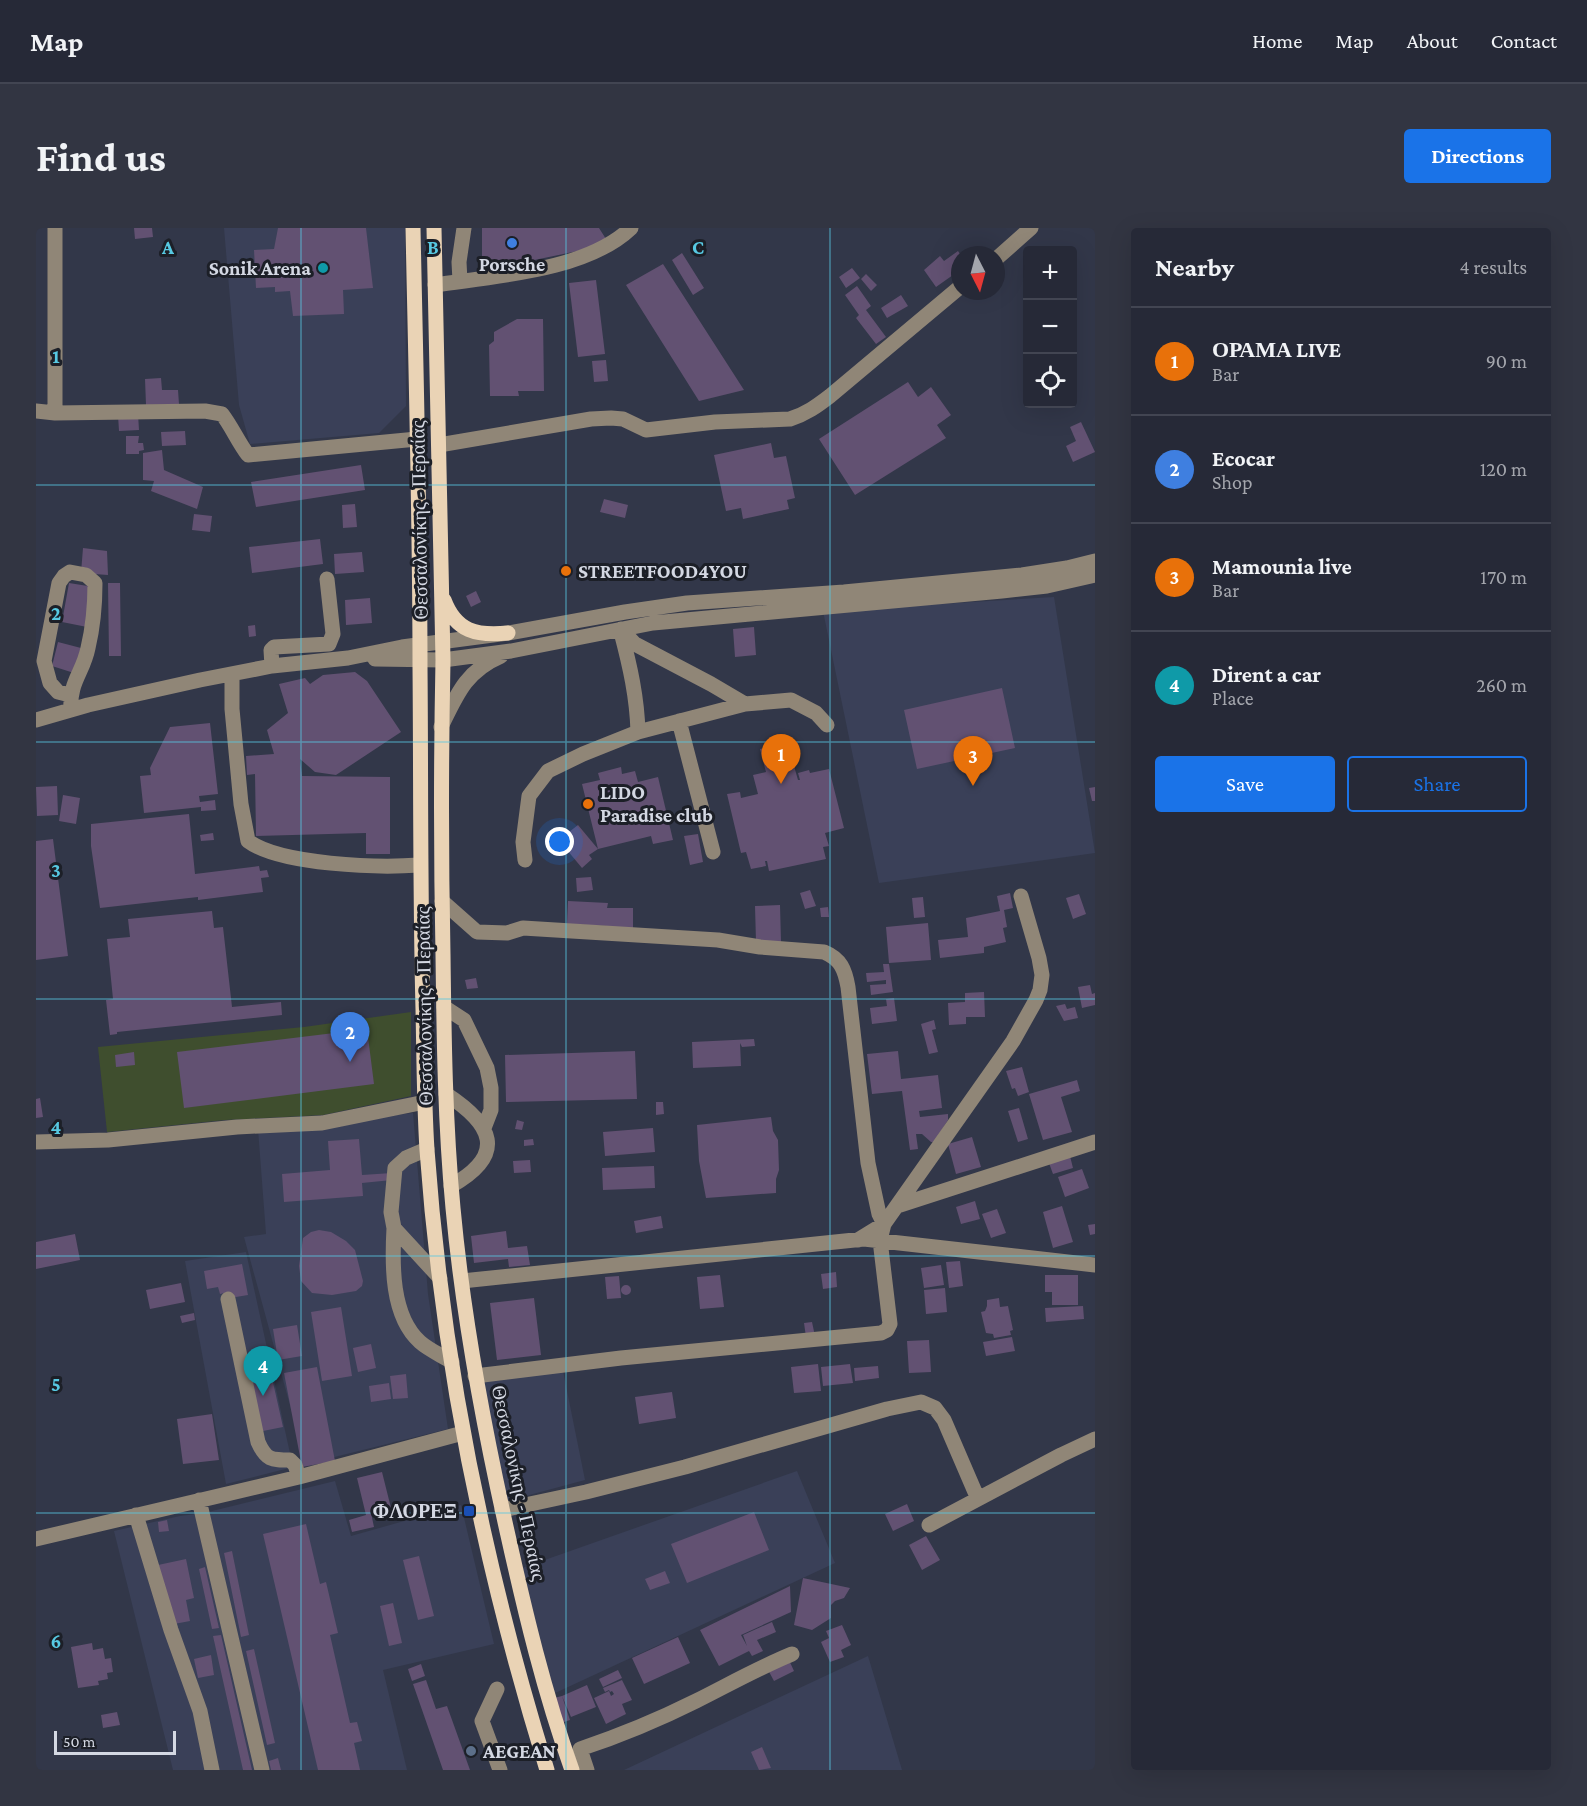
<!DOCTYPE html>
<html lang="en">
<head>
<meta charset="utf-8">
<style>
  body { margin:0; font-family:"Crimson Pro",serif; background:#323542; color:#f1f3f6 }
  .controls { position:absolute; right:18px; top:18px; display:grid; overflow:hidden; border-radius:6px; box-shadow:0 6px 24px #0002 }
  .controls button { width:54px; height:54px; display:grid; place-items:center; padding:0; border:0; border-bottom:2px solid #424552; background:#262937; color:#f1f3f6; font:30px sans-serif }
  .compass { position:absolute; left:915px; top:18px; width:54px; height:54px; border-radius:50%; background:#262937; box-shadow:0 6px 24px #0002; rotate:174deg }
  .scale { position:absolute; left:18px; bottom:15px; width:122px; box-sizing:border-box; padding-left:6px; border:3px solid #d4d8e3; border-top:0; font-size:16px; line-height:21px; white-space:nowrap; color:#d4d8e3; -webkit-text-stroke:4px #1c1f27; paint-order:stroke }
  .you { position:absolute; left:524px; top:614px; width:21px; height:21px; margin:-15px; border:4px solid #fff; border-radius:50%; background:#1a73e8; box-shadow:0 0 0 9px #1a73e833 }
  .badge { display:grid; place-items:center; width:39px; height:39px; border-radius:50%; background:#1a73e8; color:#fff; font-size:20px; font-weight:700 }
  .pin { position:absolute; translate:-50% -50px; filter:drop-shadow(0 2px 3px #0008) }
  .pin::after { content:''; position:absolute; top:32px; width:21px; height:18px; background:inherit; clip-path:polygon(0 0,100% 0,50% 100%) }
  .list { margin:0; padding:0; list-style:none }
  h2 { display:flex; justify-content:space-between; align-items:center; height:78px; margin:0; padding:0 24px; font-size:26px }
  h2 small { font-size:20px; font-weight:400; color:#a4a6ad }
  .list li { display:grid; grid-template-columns:39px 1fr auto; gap:18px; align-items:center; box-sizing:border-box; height:108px; padding:0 24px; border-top:2px solid #424552 }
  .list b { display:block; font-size:22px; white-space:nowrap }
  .list p { margin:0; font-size:20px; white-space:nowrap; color:#a4a6ad }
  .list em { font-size:20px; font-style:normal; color:#a4a6ad }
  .actions { display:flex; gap:12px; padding:18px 24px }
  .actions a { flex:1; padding:14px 0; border:2px solid #1a73e8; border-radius:6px; text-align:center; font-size:21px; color:#1a73e8 }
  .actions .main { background:#1a73e8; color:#fff }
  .icon { flex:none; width:33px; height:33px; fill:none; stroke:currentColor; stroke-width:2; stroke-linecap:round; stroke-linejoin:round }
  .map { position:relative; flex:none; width:1059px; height:1542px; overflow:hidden; border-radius:6px }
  header { display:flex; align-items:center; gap:36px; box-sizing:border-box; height:84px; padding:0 30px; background:#262937; border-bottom:2px solid #424552 }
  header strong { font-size:28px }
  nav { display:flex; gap:33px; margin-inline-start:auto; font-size:21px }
  .intro { display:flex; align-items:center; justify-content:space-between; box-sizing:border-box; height:144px; padding:0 36px }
  h1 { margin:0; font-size:42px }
  .button { padding:15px 27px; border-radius:6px; background:#1a73e8; color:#fff; font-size:21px; font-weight:700 }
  main { display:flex; gap:36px; padding:0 36px }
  aside { flex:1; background:#262937; border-radius:6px; box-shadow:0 6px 24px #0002 }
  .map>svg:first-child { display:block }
  .built { fill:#3a4058 }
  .green { fill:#3f4e2e }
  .building { fill:#625172 }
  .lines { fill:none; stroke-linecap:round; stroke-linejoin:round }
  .minor { stroke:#908677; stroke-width:15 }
  .major { stroke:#ead3b5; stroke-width:15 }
  .grid { fill:none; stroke:#57c9e2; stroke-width:1.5; stroke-opacity:0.55 }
  .shop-dot { fill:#3f7fe0; stroke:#1c1f27; stroke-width:2 }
  .culture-dot { fill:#0f9aa8; stroke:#1c1f27; stroke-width:2 }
  .food-dot { fill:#e8710a; stroke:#1c1f27; stroke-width:2 }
  .transit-dot { fill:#1a4fb4; stroke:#1c1f27; stroke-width:2 }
  .service-dot { fill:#5c6f8a; stroke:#1c1f27; stroke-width:2 }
  .labels { text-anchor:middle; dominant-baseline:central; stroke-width:6; stroke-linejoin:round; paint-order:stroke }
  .poi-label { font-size:20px; font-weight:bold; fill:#d4d8e3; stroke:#1c1f27; text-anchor:start }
  .street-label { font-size:20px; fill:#d4d8e3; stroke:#1c1f27 }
  .grid-label { font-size:20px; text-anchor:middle; font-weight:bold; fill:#57c9e2; stroke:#1c1f27; stroke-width:6; stroke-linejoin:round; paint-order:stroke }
</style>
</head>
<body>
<header>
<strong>Map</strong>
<nav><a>Home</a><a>Map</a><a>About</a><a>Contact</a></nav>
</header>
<div class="intro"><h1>Find us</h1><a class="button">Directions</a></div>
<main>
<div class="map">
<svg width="1059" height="1542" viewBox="0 0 1059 1542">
  <rect width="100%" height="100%" fill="#323749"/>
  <!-- built -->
  <path class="built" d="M188,0H369L370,178L343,205L214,216L203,177Z
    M1018,369L1059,625L843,655L787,383Z
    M377,885L392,1066L412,1201L270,1236L208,1009L230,1006L222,901Z
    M210,1024L257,1239L190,1256L149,1033Z
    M526,1138L549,1252L471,1273L446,1148Z
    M761,1243L799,1335L517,1466L486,1340Z
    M299,1253L315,1308L425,1277L458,1416L347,1442L371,1542H137L78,1303L144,1288L168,1285Z
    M832,1428L866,1542H588Z"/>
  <!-- green -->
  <path class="green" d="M375,784V868L287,887L189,892L71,904L62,819L268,799Z"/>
  <!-- building -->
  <path class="building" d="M98,0H116L117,9L99,11Z
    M242,0H330L337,60L307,62L308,86L257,88L254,63L239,64V59L220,60L218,22L238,21Z
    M446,0H563L570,11L556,20L446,43Z
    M922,23L924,26V52L917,47L900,59L888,42L904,28L908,33Z
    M646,25L668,60L657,67L636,32Z
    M627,36L708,162L663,173L590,57Z
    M816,40L824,50L810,60L803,49Z
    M830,46L841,57L835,63L825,51Z
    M560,52L569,126L542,129L533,55Z
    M821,58L835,78L830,82L850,109L840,116L820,90L823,87L809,67Z
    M865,67L872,78L851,90L845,80Z
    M481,91H507L508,163H482L483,168H454L453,117L458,113V104Z
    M570,132L572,153L558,154L556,133Z
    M125,150L126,162H142L143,176L110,177L109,151Z
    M872,154L882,169L895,159L915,187L901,197L910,210L819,267L783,211Z
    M102,186L103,202L83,203L82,187Z
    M1045,194L1059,224L1037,234L1030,218L1040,213L1034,199Z
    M149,203L150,217L126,218L125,204Z
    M90,208H103L102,215H107L108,222L103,223V226H90Z
    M735,215L738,230L750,228L759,270L751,272L753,281L707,291L705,280L690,283L678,227Z
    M126,222L128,242L167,259L161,281L115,263L118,253L107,252V225Z
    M325,237L329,262L220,279L215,254Z
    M568,271L592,277L589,290L564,284Z
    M319,276L321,299L307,300L306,277Z
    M158,286L176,288L174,304L156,302Z
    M284,311L287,336L216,345L213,319Z
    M47,320L71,323L72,347L45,345Z
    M326,324L328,344L299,346L298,326Z
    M33,355L58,359L51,399L26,394Z
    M72,355H84L85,428H73Z
    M440,363L445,374L435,379L430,368Z
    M334,370L336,395L310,397L309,372Z
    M219,397L220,408L213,409L212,398Z
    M718,399L720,427L699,429L697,401Z
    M22,414L45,420L38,445L16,438Z
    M319,444L331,453L365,504L300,547L279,544L264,531L266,548L354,549V626H330V605L220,608L219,546L211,547L210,528L238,526L231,502L252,485L243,456L269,450L274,456L287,447Z
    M966,460L979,520L881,541L868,482Z
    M174,495L182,566L163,568L164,574L179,572L180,582L165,583V579L108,585L104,548L115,547L114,540L134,499Z
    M740,517L746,541L758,538L762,552H764L762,545L773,542L774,545L793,541L808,600L789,605L793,618L787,619L790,631L733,643L731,633H729L730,638L715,641L710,624L705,625L691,566L704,564L705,570L722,566L717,547L730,544L724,521Z
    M585,539L586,546L599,543L602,554L622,549L637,612L617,616L615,608L562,621L546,556L564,552L562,545Z
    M21,558L22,587L1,588L0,559Z
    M1059,559V573H1056L1053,560Z
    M27,567L44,570L40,596L23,593Z
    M153,586L159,646L223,638L224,643L231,642L233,649L225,650L227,664L162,672V669L64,680L55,618V596Z
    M542,597L562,621L553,627L556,631L546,640L526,616L536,607L533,604Z
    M177,605L178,612L165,613L164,607Z
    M662,606L667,634L654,637L648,608Z
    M17,611L32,728L0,732V613Z
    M555,649L557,662L541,664L540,650Z
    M774,662L780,678L769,681L764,665Z
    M974,665L977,680L968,682L971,699L967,700L970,714L948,719V725L904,730L902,712L932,709L930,690L964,683L961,668Z
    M1043,666L1050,686L1037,691L1030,670Z
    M887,669L889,689L878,690L876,670Z
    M532,673L572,675L571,680H597V705H571V698L531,696Z
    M744,677L745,714H720L719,678Z
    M792,679L793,689H785L784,680Z
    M176,683L178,700L187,699L196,779L245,774L246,787L81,804V806L74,807L70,772L77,771L71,711L94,709L92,691Z
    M892,695L895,732L853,735L850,699Z
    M847,736H853L857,764L835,767L834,757L850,756V752L831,754L830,745L848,744Z
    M440,750L442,760L431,761L429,752Z
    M1054,757L1056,766L1059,765V777L1046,780L1042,759Z
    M948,764L949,789H930V796L913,797L912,775L929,774V765Z
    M858,770L861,793L836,796L834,780L851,778L850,771Z
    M1029,776L1031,781L1039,779L1042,790L1028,793L1020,778Z
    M898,792L900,801L896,802L902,824L893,826L885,796Z
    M331,801L338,856L148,880L141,824Z
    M718,811L719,818L706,819L704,815L705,838L657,840L656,814Z
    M599,823L601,871L470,874L469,827Z
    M862,823L865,851L902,847L906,880L883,883L884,889L912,886V892L898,914H895L886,906H880L882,921L874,922L866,863L836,866L831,826Z
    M98,824L99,837L80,839L79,827Z
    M986,839L993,864L982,868L979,860L976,861L970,843Z
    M1041,852L1044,863L1025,869L1036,904L1007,912L993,866Z
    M4,870L7,889L0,890V871Z
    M620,874H627L628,886L620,887Z
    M983,880L992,911L982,914L972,883Z
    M735,889L737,903L742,912L743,942L740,951V965L670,970L663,933L661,897Z
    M481,892L488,894L486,902L479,901Z
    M617,900L619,924L569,928L567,904Z
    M936,909L945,939L920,946L912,916Z
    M323,911L326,947L356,945V952L326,955L327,968L248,974L246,946L294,942L292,913Z
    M497,911L498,917L488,918V912Z
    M1034,928L1037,940L1017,946L1013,935Z
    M494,932L495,944L478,945L477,933Z
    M618,938L619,960L567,962L566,940Z
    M1046,941L1053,960L1029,969L1022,949Z
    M939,973L944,991L925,996L920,979Z
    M1026,978L1037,1014L1017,1020L1007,984Z
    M961,981L970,1005L955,1010L946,986Z
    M625,988L627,1000L600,1005L598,993Z
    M1059,996V1006L1054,1007L1052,997Z
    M283,1002L295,1004L310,1013L319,1022L327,1053L326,1058L320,1063L296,1067L276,1065L265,1053L263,1038L267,1010L275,1004Z
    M470,1003L472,1020L491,1018L494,1037L473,1039L472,1031L438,1035L435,1008Z
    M39,1006L44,1032L0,1041V1014Z
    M924,1033L927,1058L913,1060L910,1034Z
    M206,1036L212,1067L194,1070L193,1064L184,1066L182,1059L171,1061L168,1043Z
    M905,1037L908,1057L888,1060L885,1040Z
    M800,1044L801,1059L787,1061L785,1046Z
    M684,1047L688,1079L664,1081L661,1049Z
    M1009,1047H1042V1077H1016V1064H1009Z
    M583,1048L585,1070L571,1071L569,1049Z
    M145,1055L149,1074L114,1081L110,1062Z
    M585 1062a5 5 0 1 1 10 0a5 5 0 1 1-10 0Z
    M909,1060L911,1084L890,1086L888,1062Z
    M498,1070L505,1127L461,1132L454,1075Z
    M963,1070L964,1079L972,1078L977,1102L974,1103L975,1107L958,1110L957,1106L950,1105L945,1084L949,1083L951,1078V1072Z
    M1047,1078L1048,1091L1010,1094L1009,1080Z
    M305,1079L316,1148L286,1153L275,1084Z
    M158,1085L159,1092L146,1095L144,1088Z
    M776,1094L779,1108L770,1109L768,1095Z
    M261,1097L266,1128L242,1132L237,1101Z
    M976,1109L979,1123L950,1128L947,1114Z
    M893,1112L895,1144L873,1145L871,1113Z
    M335,1116L340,1140L322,1144L317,1120Z
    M232,1132L247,1199L222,1204L208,1137Z
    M782,1136L785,1163L758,1165L755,1139Z
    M814,1136L817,1155L787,1158L785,1139Z
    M842,1138L843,1150L819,1153L818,1140Z
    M281,1139L299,1233L266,1239L248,1145Z
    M370,1146L372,1170L357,1171L354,1148Z
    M353,1155L355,1171L335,1174L333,1158Z
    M636,1164L640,1190L603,1196L599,1169Z
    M176,1186L183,1232L147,1236L141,1191Z
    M346,1244L355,1280L335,1285L338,1299L316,1304L313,1292L330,1287L321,1250Z
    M871,1276L878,1293L857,1303L849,1286Z
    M718,1284L733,1322L651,1355L635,1316Z
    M131,1292L133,1303L123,1304L122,1294Z
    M270,1296L284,1356L290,1354L302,1405L294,1407L314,1495L321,1494L326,1513L318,1515L324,1542H282L227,1306Z
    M890,1308L904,1332L886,1342L873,1317Z
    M196,1323L213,1407L205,1409L188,1325Z
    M383,1328L398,1388L382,1392L367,1332Z
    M150,1331L158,1370L150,1372L154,1393L138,1396L122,1337Z
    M169,1339L183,1400L176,1401L163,1341Z
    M629,1343L634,1355L614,1362L609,1351Z
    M767,1350L814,1360L808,1370L799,1373L795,1377V1390L776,1402L758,1397Z
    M754,1358L755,1384L705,1407L711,1418L707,1407L736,1394L740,1404L721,1412L727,1423L716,1428L713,1423L683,1438L664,1402Z
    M357,1375L366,1415L353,1418L344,1378Z
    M806,1397L815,1417L805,1422L808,1429L794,1434L785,1414L793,1410L790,1403Z
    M185,1407L216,1542H207L177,1408Z
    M642,1409L654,1435L608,1456L596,1430Z
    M56,1415L57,1422L67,1420L69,1431L75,1430L77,1444L71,1445L72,1451L62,1453L63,1457L42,1460L35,1419Z
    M218,1421L239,1515L231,1517L210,1423Z
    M175,1427L178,1447L162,1450L158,1431Z
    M752,1430L758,1443L738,1453L731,1440Z
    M385,1436L389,1448L376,1453L372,1441Z
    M582,1442L586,1450L567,1459L563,1451Z
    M390,1452L400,1481L411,1478L434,1542H407L377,1456Z
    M586,1452L596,1472L586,1476L590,1486L570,1496L558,1470L573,1463L575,1468L578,1466L576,1463L574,1464L573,1462L569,1464L567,1460Z
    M551,1457L560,1479L535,1489L526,1468Z
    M526,1468L534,1492L525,1495L518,1470Z
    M81,1484L84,1497L67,1500L65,1487Z
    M726,1519L735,1540L723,1542L715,1524Z
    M242,1530L245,1542H235L233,1533Z"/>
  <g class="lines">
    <!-- minor -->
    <path class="minor" d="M19,0V185L169,183L186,186C196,199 202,214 212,227L381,211
      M960,31L995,0
      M424,53L423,34L428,0
      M399,57C459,48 550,43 595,0
      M0,183L19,185
      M403,217L555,191L575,190L587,191L610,202L679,194L754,191C770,186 781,178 794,168L924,59
      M585,401L599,416L675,456L709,476
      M585,404C594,438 601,469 602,504
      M339,431L407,432L475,423L617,395L966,363L1011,358L1059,347
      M236,438L235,422L238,419L293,416L297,406L291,351
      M196,446V481L205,576L212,613C244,637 343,640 383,637
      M34,467L22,464L14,455L8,433L23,355L28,348L34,344L50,347L59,355C59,377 57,399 52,420C47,445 33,454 35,482
      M0,492L52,477L164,452L236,438L312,430L366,419L472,405L589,384L651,375L808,364L986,347L1031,340L1059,333
      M643,493L677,624
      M405,499C421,466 430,443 465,428
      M489,632L487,614L493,568L512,543L547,526L602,504L709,476L755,472L780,485L791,497
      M406,673L441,704L471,705L487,700L682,712L724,719L788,724C805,731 809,742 812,759L832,935L843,986L848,996L822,1012
      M408,779L428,792L451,840L455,860V882L448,900
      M410,866C456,896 472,926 415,958
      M0,914L72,912L201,899L286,895L389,874
      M391,921L370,930L359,940L355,984L358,1000L404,1050
      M864,977L1059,914
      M358,1000C356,1036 355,1088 384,1114C393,1122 405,1127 416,1134
      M426,1053L828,1011L1059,1037
      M192,1071L222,1214C230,1232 235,1232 254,1232L259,1237L263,1249
      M439,1148L585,1130L845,1105L851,1102L854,1096L844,1012L848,996L977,813L1000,772L1004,762L1006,747L1003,730L985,668
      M163,1272L226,1542
      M466,1282L550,1264L649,1239L851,1181L885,1174L899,1180L908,1192L942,1271
      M100,1287L135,1402L164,1483L176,1542
      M893,1297L1025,1227L1059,1211
      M0,1311L263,1249L427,1205
      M461,1461L446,1493L464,1542
      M551,1542L544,1521C583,1508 622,1492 660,1473C692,1457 722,1440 756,1426"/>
    <!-- major -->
    <path class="major" d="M377,0C380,146 384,292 384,438C385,552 384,667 387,781C388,828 388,875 391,922C406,1133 449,1341 511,1542
      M398,0L407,432C405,530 405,628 407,726C408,811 409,895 417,980C427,1089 447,1196 471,1303C489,1384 508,1464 536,1542
      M408,372C420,404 441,408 472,405"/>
  </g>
  <!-- grid -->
  <path class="grid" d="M265,0V1542M530,0V1542M794,0V1542M0,257H1059M0,514H1059M0,771H1059M0,1028H1059M0,1285H1059"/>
  <!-- markers -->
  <circle class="shop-dot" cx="476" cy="15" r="6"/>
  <circle class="culture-dot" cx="287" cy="40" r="6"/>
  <g class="food-dot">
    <circle cx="530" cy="343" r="6"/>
    <circle cx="552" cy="576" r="6"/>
  </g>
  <rect class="transit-dot" x="427" y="1277" width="12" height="12" rx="3"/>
  <circle class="service-dot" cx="435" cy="1523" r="6"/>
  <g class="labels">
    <!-- poi labels -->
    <g class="poi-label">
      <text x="476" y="36" text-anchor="middle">Porsche</text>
      <text x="275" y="40" text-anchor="end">Sonik Arena</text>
      <text x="542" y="343">STREETFOOD4YOU</text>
      <text x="564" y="564">LIDO<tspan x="564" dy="23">Paradise club</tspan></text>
      <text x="421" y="1283" text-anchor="end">ΦΛΟΡΕΞ</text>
      <text x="447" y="1523">AEGEAN</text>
    </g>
    <!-- street labels -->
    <g class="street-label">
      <text transform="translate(383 292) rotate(-91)">Θεσσαλονίκης - Περαίας</text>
      <text transform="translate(388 778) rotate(-91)">Θεσσαλονίκης - Περαίας</text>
      <text transform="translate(483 1255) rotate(78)">Θεσσαλονίκης - Περαίας</text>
    </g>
  </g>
  <g class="grid-label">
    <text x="132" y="26">A</text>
    <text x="397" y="26">B</text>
    <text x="662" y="26">C</text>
    <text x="20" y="135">1</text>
    <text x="20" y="392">2</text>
    <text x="20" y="649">3</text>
    <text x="20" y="906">4</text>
    <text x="20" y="1163">5</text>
    <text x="20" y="1420">6</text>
  </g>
</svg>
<div class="controls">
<button>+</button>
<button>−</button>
<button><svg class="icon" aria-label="locate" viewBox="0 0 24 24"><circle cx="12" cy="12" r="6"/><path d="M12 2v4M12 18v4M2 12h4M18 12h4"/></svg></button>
</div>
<svg class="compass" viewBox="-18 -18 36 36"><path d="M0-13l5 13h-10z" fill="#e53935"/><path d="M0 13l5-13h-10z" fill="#a4a6ad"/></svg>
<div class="scale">50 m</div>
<div class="you"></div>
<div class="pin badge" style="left:745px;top:556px;background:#e8710a">1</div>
<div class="pin badge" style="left:314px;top:834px;background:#3f7fe0">2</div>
<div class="pin badge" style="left:937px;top:558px;background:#e8710a">3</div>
<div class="pin badge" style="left:227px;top:1168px;background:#0f9aa8">4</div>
</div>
<aside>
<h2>Nearby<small>4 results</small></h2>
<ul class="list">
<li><span class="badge" style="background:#e8710a">1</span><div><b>ΟΡΑΜΑ LIVE</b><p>Bar</p></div><em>90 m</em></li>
<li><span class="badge" style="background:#3f7fe0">2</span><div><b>Ecocar</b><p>Shop</p></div><em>120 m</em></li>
<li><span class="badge" style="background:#e8710a">3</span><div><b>Mamounia live</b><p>Bar</p></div><em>170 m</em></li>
<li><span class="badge" style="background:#0f9aa8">4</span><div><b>Dirent a car</b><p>Place</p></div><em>260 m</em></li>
</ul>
<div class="actions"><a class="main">Save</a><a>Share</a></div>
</aside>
</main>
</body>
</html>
